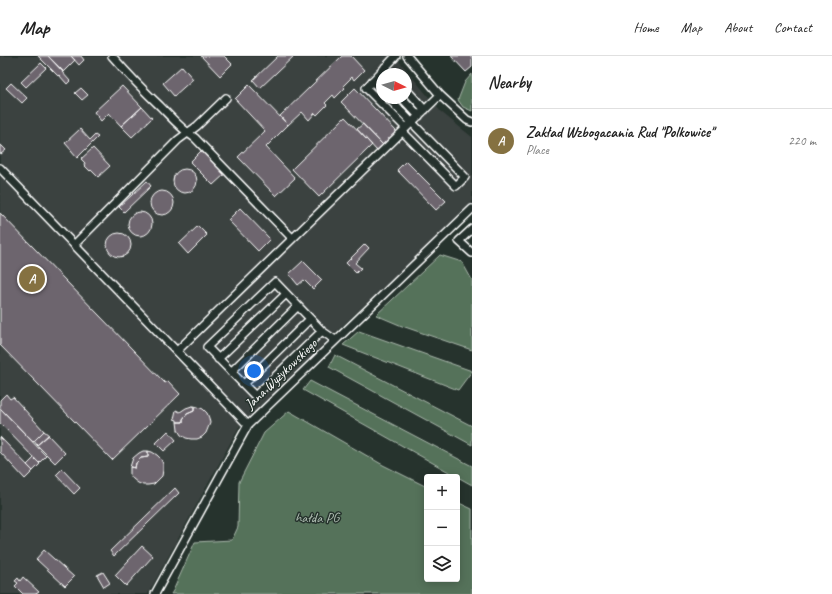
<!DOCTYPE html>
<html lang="en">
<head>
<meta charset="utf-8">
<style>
  body { margin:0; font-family:Caveat,sans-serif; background:#f6f6f6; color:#222 }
  .controls { position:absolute; right:12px; bottom:12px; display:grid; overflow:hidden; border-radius:4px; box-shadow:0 2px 10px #0003 }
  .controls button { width:36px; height:36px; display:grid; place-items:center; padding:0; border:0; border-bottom:1px solid #e0e0e0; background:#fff; color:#222; font:20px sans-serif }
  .compass { position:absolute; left:376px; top:12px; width:36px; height:36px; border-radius:50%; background:#fff; box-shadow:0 2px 10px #0003; rotate:95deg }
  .you { position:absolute; left:254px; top:315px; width:14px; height:14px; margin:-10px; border:3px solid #fff; border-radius:50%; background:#1a73e8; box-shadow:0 0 0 6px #1a73e833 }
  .badge { display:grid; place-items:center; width:26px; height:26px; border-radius:50%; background:#857141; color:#fff; font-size:13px; font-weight:700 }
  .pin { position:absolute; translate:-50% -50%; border:2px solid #fff; box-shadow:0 1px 4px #0006 }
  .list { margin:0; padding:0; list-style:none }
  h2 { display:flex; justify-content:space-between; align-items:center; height:52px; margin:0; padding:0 16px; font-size:17px }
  h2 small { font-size:13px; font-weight:400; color:#767676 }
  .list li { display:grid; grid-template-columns:26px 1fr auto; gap:12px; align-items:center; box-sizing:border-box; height:64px; padding:0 16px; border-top:1px solid #e0e0e0 }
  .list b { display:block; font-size:15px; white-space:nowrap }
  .list p { margin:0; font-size:13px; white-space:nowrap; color:#767676 }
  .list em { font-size:13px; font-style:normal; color:#767676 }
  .icon { flex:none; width:22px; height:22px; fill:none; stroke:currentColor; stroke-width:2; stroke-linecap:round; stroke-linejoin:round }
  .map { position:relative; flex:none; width:472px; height:538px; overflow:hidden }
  header { display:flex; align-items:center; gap:24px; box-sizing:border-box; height:56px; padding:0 20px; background:#fff; border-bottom:1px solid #e0e0e0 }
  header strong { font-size:19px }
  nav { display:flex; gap:22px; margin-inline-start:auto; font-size:14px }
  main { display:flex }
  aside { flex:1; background:#fff }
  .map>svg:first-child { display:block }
  .built { fill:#3b4240; fill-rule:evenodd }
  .green { fill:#55725a; stroke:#aab8ac }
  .building { fill:#6d656e; stroke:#fff }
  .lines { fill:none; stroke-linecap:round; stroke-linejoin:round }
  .minor-casing { stroke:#fff; stroke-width:10 }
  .minor { stroke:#26332d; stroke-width:7 }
  .labels { text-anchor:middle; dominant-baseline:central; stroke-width:3; stroke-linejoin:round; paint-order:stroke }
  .street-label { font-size:14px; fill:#fff; stroke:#26332d }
  .park-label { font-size:14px; fill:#b2c0b5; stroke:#26332d }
</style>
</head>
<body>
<header>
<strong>Map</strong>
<nav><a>Home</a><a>Map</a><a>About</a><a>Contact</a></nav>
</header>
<main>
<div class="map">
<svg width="472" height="538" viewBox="0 0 472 538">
  <rect width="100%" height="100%" fill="#26332d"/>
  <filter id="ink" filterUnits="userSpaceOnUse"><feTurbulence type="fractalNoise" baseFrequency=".025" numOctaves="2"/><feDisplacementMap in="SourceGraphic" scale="8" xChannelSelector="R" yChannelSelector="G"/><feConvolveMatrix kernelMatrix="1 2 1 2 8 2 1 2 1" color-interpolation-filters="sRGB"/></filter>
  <g filter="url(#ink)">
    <!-- built -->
    <path class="built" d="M0,0H395L441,56L472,81V148L339,273L239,371L148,538H0ZM382,18H406V42H382Z"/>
    <!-- green -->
    <path class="green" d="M472,18V55L463,51L458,44L465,26Z
      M440,199L462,206L472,224V294L402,270L376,259Z
      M359,275L472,315L458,334L343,289Z
      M335,299L472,370V389L329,311Z
      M310,325L472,410V429L303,334Z
      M289,355L383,409L427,431V523H457V446L472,453V538H171L173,535L195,486L232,484L238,471L239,426L264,377Z"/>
    <!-- building -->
    <path class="building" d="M38,0H48L63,15L62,16L70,25L67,28L59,19L58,20Z
      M48,0H71L75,4L63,16Z
      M71,0H81L84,4L79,9Z
      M201,0H224L232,8L220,20Z
      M278,0H294L260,32L253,24Z
      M342,0H351L364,14L354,24L352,21L343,30L345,32L335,42L333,39L325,47L327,49L317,59L315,57L309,64L302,56L288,69L280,60Z
      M451,0H472V11L466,16Z
      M41,7L46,12L26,31L21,26Z
      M182,10L193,23L174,40L163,27Z
      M11,27L27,42L22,47L6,32Z
      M249,29L288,69L266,91L295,122L276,140L238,101L265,75L235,43Z
      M122,30L142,51L121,70L109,57L101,65L94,56Z
      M81,32L88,39L82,44L75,37Z
      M355,32L397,76L383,89L341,46Z
      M142,51L152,62L132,81L121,70Z
      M345,61L372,89L319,141L292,113Z
      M363,68L383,89L377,95L357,73Z
      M80,73L90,84L95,79L98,81L77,102L71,95H72L65,87Z
      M0,88L6,94L1,98L0,97Z
      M93,92L110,110L98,121L91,114L90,115L84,109L85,107L81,103Z
      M202,94L225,118L213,129L190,106Z
      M406,105L446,145L436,154L397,114Z
      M173 125a12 12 0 1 1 24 0a12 12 0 1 1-24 0Z
      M147,125L151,130L124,156L119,151Z
      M150 147a12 12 0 1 1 24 0a12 12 0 1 1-24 0Z
      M240,152L270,183L258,195L228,164Z
      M128 168a12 12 0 1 1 24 0a12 12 0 1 1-24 0Z
      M0,157L165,327L168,325L180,338L112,404L0,289Z
      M198,170L207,179L188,198L179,188Z
      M107 189a12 12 0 1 1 24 0a12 12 0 1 1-24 0Z
      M365,188L369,192L355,207L361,212L356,217L346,207Z
      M303,205L322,224L313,233L304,224L298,229L289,218Z
      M6,338L10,343L13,341L44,375L33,386L0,352V344Z
      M192,350H194V355L187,358L183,363V366H177V364L174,363L176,354L180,356L186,352Z
      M194,350L198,351L203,353L207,357L209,362L210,367L206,377L202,381L197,383H191L186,382L181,379L178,374L177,366H183V363L187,358L194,355Z
      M1,353L46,400L39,407L0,367V354Z
      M44,375L49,379L37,389L34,385Z
      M168,375L176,384L164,395L156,387Z
      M48,379L65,397L55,407L37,389Z
      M0,381L33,415L25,423L0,396Z
      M143,395H148V401L141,402L136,407L135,412L130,411L133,402L139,397Z
      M148,395L152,396L157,399L161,403L163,408V414L162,420L154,428L148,429H143L138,427L133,423L130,419V411L135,412L136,407L141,402L148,401Z
      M34,402L40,408L33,415L27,409Z
      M62,413L80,432L74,438L56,419Z
      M175,432L179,437L114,500L110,495Z
      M142,490L153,500L126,530L115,519Z
      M44,494L74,521L65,530L36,503Z
      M103,516L110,527L104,531L97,519Z
      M23,521L39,536L36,538H23L15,530L18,527L15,525L18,522L20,525Z"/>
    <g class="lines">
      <defs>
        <path id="minor" d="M112,0C127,17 143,34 160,50C171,61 181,73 195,82L292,182
          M396,0L366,32L406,72
          M407,0L440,39L467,64L472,66
          M385,11L392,18
          M372,25L382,35
          M406,33L425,54
          M388,42L465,121L456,130L403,76
          M402,42L419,60
          M0,112L248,369
          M472,173L459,185L472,197
          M74,189L178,84L197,70L226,42
          M322,275L255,340L207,291L275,226L322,275L335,284
          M177,295L440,39
          M218,303L286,238
          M231,316L298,250
          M244,328L310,263
          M155,538L248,369L472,153"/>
      </defs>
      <!-- minor casing -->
      <use href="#minor" class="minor-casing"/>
      <!-- minor -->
      <use href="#minor" class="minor"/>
    </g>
  </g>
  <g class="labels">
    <!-- street labels -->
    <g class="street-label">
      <text transform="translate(281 318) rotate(-44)">Jana Wyżykowskiego</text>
    </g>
    <!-- park labels -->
    <g class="park-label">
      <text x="317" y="461">hałda PG</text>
    </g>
  </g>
</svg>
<div class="controls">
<button>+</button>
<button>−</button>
<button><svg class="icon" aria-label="layers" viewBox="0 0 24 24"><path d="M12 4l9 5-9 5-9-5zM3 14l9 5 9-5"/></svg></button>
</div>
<svg class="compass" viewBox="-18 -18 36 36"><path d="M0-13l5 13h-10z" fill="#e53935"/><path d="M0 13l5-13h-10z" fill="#767676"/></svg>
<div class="you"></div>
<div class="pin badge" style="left:32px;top:223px">A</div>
</div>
<aside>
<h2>Nearby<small></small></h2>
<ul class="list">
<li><span class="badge">A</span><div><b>Zakład Wzbogacania Rud &quot;Polkowice&quot;</b><p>Place</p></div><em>220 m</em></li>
</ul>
</aside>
</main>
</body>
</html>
